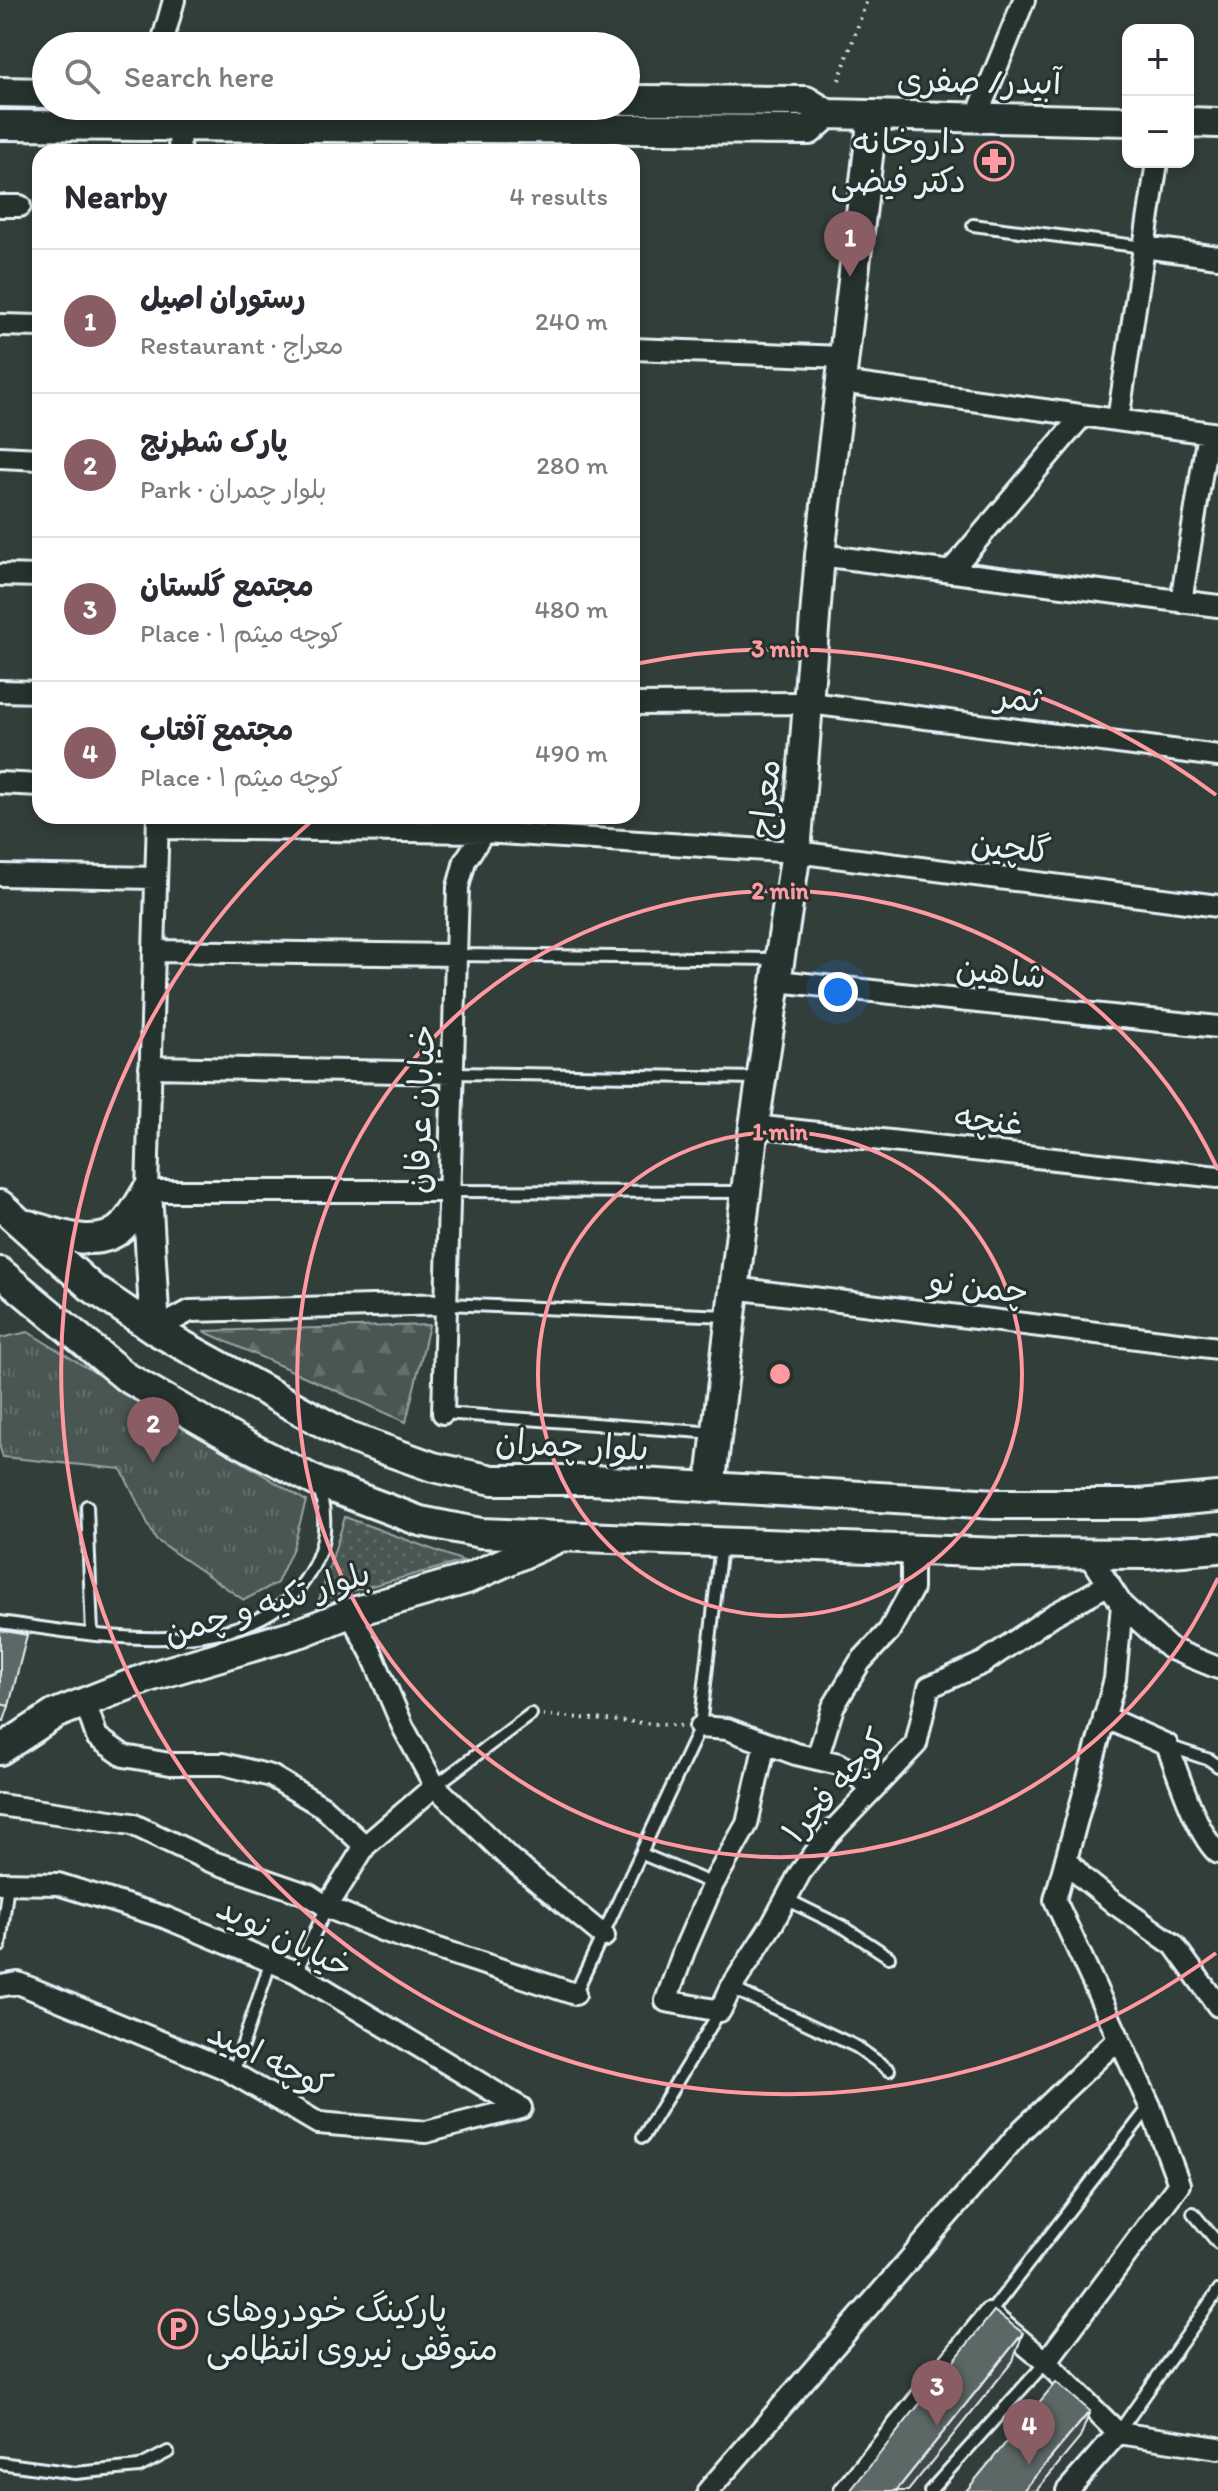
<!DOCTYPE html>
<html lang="en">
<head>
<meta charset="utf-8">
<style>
  body { margin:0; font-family:Itim,"Playpen Sans Arabic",sans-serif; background:#f2f2f3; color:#2b2b33 }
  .controls { position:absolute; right:24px; top:24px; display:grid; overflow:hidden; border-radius:16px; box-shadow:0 4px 12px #0003 }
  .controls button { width:72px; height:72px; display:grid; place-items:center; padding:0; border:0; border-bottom:2px solid #e1e1e2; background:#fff; color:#2b2b33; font:40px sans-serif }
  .you { position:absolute; left:838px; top:992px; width:28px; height:28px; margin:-20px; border:6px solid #fff; border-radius:50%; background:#1a73e8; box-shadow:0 0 0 12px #1a73e833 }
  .badge { display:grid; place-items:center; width:52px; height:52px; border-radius:50%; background:#8a5d65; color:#fff; font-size:26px; font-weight:700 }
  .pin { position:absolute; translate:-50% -66px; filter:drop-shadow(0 2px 4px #0008) }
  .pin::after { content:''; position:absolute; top:42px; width:28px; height:24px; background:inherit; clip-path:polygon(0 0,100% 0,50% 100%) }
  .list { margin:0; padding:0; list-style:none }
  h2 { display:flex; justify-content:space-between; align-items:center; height:104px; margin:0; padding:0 32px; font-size:34px }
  h2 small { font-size:26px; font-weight:400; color:#7c7c81 }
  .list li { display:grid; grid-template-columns:52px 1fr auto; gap:24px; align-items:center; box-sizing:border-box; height:144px; padding:0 32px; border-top:2px solid #e1e1e2 }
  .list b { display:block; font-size:30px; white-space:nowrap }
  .list p { margin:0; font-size:26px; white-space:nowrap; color:#7c7c81 }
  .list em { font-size:26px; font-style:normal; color:#7c7c81 }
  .icon { flex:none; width:44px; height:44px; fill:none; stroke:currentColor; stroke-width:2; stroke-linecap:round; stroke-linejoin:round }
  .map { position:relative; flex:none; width:1218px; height:2491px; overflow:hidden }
  .search { position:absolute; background:#fff; box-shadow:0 4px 12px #0003; left:32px; top:32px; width:608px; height:88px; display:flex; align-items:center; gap:20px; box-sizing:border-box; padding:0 28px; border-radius:44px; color:#7c7c81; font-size:30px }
  .panel { position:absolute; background:#fff; box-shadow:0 4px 12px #0003; left:32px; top:144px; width:608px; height:680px; border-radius:24px }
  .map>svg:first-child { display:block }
  .grass { fill:url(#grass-dots); stroke:#98a4a4; stroke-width:2 }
  .forest { fill:url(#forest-firs); stroke:#98a4a4; stroke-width:2 }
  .park { fill:url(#park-tufts); stroke:#98a4a4; stroke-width:2 }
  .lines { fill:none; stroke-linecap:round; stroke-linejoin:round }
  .lane-casing { stroke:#e8f1f8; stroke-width:16 }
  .street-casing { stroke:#e8f1f8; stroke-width:26 }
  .secondary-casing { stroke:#e8f1f8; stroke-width:34 }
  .path { stroke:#e8f1f8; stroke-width:4; stroke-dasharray:2 6; stroke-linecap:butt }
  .lane { stroke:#26332d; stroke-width:10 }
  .street { stroke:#26332d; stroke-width:20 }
  .secondary { stroke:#26332d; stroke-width:28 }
  .wall { fill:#4f5957; stroke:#e8f1f8; stroke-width:2 }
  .shaded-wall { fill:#404947; stroke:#e8f1f8; stroke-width:2 }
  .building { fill:#5c6865; stroke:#e8f1f8; stroke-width:2 }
  .ring { fill:none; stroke:#ff9aa2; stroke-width:4 }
  .labels { text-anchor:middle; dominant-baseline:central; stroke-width:6; stroke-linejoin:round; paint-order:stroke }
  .street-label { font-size:34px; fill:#e8f1f8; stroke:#26332d }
  .poi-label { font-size:34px; fill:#e8f1f8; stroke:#26332d; text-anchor:end }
  .centre { fill:#ff9aa2; stroke:#26332d; stroke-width:4 }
  .ring-label { font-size:24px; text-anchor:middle; font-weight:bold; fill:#ff9aa2; stroke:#26332d; stroke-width:6; stroke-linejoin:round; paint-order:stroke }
</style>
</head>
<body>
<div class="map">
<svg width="1218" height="2491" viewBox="0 0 1218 2491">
  <defs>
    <pattern id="grass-dots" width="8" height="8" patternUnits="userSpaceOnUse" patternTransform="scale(2)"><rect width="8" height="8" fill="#495651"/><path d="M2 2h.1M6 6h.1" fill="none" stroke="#636f6b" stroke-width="1.8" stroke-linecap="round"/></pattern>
    <pattern id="forest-firs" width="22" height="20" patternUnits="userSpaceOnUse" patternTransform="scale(2)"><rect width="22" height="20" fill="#495651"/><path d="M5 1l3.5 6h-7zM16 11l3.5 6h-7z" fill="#636f6b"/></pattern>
    <pattern id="park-tufts" width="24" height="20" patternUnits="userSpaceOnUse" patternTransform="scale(2)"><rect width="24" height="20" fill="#495651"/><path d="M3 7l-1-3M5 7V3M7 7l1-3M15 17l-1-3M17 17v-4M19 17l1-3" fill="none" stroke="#636f6b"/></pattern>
  </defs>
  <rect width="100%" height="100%" fill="#323e39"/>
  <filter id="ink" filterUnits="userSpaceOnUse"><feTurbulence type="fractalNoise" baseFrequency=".0125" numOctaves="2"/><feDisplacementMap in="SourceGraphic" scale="16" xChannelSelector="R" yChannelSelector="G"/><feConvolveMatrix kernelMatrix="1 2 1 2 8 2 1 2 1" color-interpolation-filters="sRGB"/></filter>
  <g filter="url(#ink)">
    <!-- grass -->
    <path class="grass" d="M345,1517L464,1561L319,1600Z"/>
    <!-- forest -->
    <path class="forest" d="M429,1325L406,1422L203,1331Z"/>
    <!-- park -->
    <path class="park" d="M28,1332L306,1501L293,1548L277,1583L244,1600L156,1540L121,1469L3,1457L0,1448V1338Z"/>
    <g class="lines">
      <defs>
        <path id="lane" d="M973,225L1144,247
          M456,955L778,959
          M453,1073L759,1078
          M450,1191L744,1192
          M446,1304L727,1316
          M443,1413L716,1433
          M87,1506L92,1634
          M0,1622C88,1634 246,1667 305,1580C318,1561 326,1541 324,1517C324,1507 321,1497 319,1487
          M1168,1746L1210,1760L1218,1766
          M435,1786L531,1714
          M642,1854L713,1884
          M786,1899L845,1928L889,1957
          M0,1946L8,1883
          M296,1972L327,1907
          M731,1988L857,2047L889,2070
          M575,1994L700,1727L721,1545
          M233,2073L271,1961
          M643,2137L720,2011
          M1193,2213L1218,2243
          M989,2314L1150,2106
          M1118,2433L1218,2291
          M0,2463L75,2473L139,2467L168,2452
          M930,2491L1046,2362"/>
        <path id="street" d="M164,36L174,0
          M976,118L1024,0
          M179,152L180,127
          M0,206H20
          M1144,247L1218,257
          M0,325L40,326
          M632,349L843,357
          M841,382L1218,434
          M1118,420L1157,162
          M0,457L40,459
          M820,555L1218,606
          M950,572L1082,416
          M0,575L40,576
          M1181,602L1208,433
          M0,691L40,692
          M632,704L810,703L1218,756
          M0,783L40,785
          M158,816L147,1191H450
          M158,828L483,832L796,852L1218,906
          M0,875L156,878
          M154,951L456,955
          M777,981L1218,1027
          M150,1067L453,1073
          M754,1126L1218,1177
          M733,1288L1218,1348
          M155,1330L190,1311L446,1304
          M443,1413L458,887L465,861L494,816
          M1089,1554L1122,1605L1169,1648L1218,1668
          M350,1613L372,1654L403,1727L435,1786L509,1858L604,1936
          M85,1702L97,1737L124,1756L170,1764H223L271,1776L323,1807L365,1846
          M1104,1717L1167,1745C1178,1773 1197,1835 1218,1853
          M700,1727L727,1729L796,1754L839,1764L874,1788
          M765,1743L747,1824L713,1884L684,1951L666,2001L720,2011L731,1988L773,1923L800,1873L828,1836L916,1744L929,1687L983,1663L1053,1615L1109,1584
          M817,1759L833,1707L860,1662L889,1631L912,1589V1549
          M0,1805L132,1824L210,1861L309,1895L327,1907L384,1931L575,1994
          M1066,1859L1083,1878L1114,1903L1174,1945L1218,2006
          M0,1883L58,1884L164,1917L296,1972L521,2108
          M327,1907L365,1846L435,1786
          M0,1986L18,1983L224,2068L318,2123L426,2132L521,2108
          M1046,2362L1179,2184L1150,2106L1055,1900L1115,1679L1122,1605
          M1118,2433L1218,2448
          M708,2491L1022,2130L1119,2038
          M845,2491L989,2314L1046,2362L1118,2433
          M1067,2491L1118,2433"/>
        <path id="secondary" d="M0,92L46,93
          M626,100L806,101L827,114L1128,121
          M1188,122L1218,123
          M0,125L809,130L827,114
          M147,1191L155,1330
          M0,1205L91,1287L155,1330L349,1437L433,1467L493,1480H591L996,1504H1139L1218,1497
          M28,1225C58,1234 101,1252 125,1224C134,1214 140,1202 147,1191
          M0,1272L126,1377L234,1439L319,1483L420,1521L481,1533L1000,1553L1147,1554L1218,1548
          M710,1488L754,1126L796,852L820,555L873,115
          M0,1750L55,1714L149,1677L302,1632L350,1613L467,1579L558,1538"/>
      </defs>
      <!-- lane casing -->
      <use href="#lane" class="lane-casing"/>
      <!-- street casing -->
      <use href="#street" class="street-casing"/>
      <!-- secondary casing -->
      <use href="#secondary" class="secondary-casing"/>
      <!-- path -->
      <path class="path" d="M839,80L867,0
        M543,1715L682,1726"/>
      <!-- lane -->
      <use href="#lane" class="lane"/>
      <!-- street -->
      <use href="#street" class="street"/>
      <!-- secondary -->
      <use href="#secondary" class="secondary"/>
    </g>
    <!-- wall -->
    <path class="wall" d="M0,1630L9,1706L4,1721L0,1720Z"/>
    <!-- shaded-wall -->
    <path class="shaded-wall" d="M1023,2333L1013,2361L908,2491H896Z
      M1090,2411L1080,2438L1036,2491H1023Z"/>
    <!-- building -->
    <path class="building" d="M0,1630L27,1635L9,1706L0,1704Z
      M994,2311L1023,2333L896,2491H850Z
      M1056,2382L1090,2411L1023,2491H966Z"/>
  </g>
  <!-- distance rings -->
  <g class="ring">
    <circle cx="780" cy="1374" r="242"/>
    <path d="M1218 1578A483 483 0 1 1 1218 1170"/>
    <path d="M1216 1953A725 725 0 0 1 314 819M635 664A725 725 0 0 1 1216 795"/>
  </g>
  <!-- icons -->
  <defs>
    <symbol id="pharmacy-ring" viewBox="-11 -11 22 22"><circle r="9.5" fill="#26332d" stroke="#ff9aa2" stroke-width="1.5"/><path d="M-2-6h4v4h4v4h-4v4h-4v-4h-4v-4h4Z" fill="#ff9aa2"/></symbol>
    <symbol id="parking-ring" viewBox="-11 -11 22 22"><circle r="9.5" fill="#26332d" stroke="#ff9aa2" stroke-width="1.5"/><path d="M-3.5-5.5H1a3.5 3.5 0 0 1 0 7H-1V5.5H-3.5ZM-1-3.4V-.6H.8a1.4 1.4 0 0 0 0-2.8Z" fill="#ff9aa2"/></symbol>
  </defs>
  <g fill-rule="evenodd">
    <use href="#pharmacy-ring" x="972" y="139" width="44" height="44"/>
    <use href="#parking-ring" x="156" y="2307" width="44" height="44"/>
  </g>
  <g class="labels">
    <!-- street labels -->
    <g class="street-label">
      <text transform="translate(979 81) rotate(1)">آبیدر/ صفری</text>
      <text transform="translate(1018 698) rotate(7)">ثمر</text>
      <text transform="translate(765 799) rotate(-85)">معراج</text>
      <text transform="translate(1011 847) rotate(7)">گلچین</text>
      <text transform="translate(1001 972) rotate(6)">شاهین</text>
      <text transform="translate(420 1109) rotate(-88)">خیابان عرفان</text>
      <text transform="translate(989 1120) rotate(6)">غنچه</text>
      <text transform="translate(979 1286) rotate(7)">چمن نو</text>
      <text transform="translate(572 1445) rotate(3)">بلوار چمران</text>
      <text transform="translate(267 1603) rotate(-17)">بلوار تکیه و چمن</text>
      <text transform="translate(835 1786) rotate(-48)">کوچه فجر۱</text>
      <text transform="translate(285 1937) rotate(26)">خیابان نوید</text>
      <text transform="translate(270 2059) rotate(26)">کوچه امید</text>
    </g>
    <!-- poi labels -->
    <g class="poi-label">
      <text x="966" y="141">داروخانه<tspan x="966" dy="39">دکتر فیضی</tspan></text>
      <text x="206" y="2309" text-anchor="start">پارکینگ خودروهای<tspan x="206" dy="39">متوقفی نیروی انتظامی</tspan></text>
    </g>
  </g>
  <circle cx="780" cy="1374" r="12" class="centre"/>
  <g class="ring-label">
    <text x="780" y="657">3 min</text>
    <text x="780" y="899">2 min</text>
    <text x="780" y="1140">1 min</text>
  </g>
</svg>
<div class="controls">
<button>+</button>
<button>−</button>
</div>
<div class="you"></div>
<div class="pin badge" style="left:850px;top:277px">1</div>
<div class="pin badge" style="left:153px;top:1463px">2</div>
<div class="pin badge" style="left:937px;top:2426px">3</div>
<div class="pin badge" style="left:1029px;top:2465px">4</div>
<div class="search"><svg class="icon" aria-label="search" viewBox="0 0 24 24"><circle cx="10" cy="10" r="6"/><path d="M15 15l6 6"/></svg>Search here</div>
<section class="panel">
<h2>Nearby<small>4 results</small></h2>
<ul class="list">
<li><span class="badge">1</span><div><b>رستوران اصیل</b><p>Restaurant · معراج</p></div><em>240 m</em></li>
<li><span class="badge">2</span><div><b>پارک شطرنج</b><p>Park · بلوار چمران</p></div><em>280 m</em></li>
<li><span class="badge">3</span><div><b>مجتمع گلستان</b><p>Place · کوچه میثم ۱</p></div><em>480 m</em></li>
<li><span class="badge">4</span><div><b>مجتمع آفتاب</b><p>Place · کوچه میثم ۱</p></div><em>490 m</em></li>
</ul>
</section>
</div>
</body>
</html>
